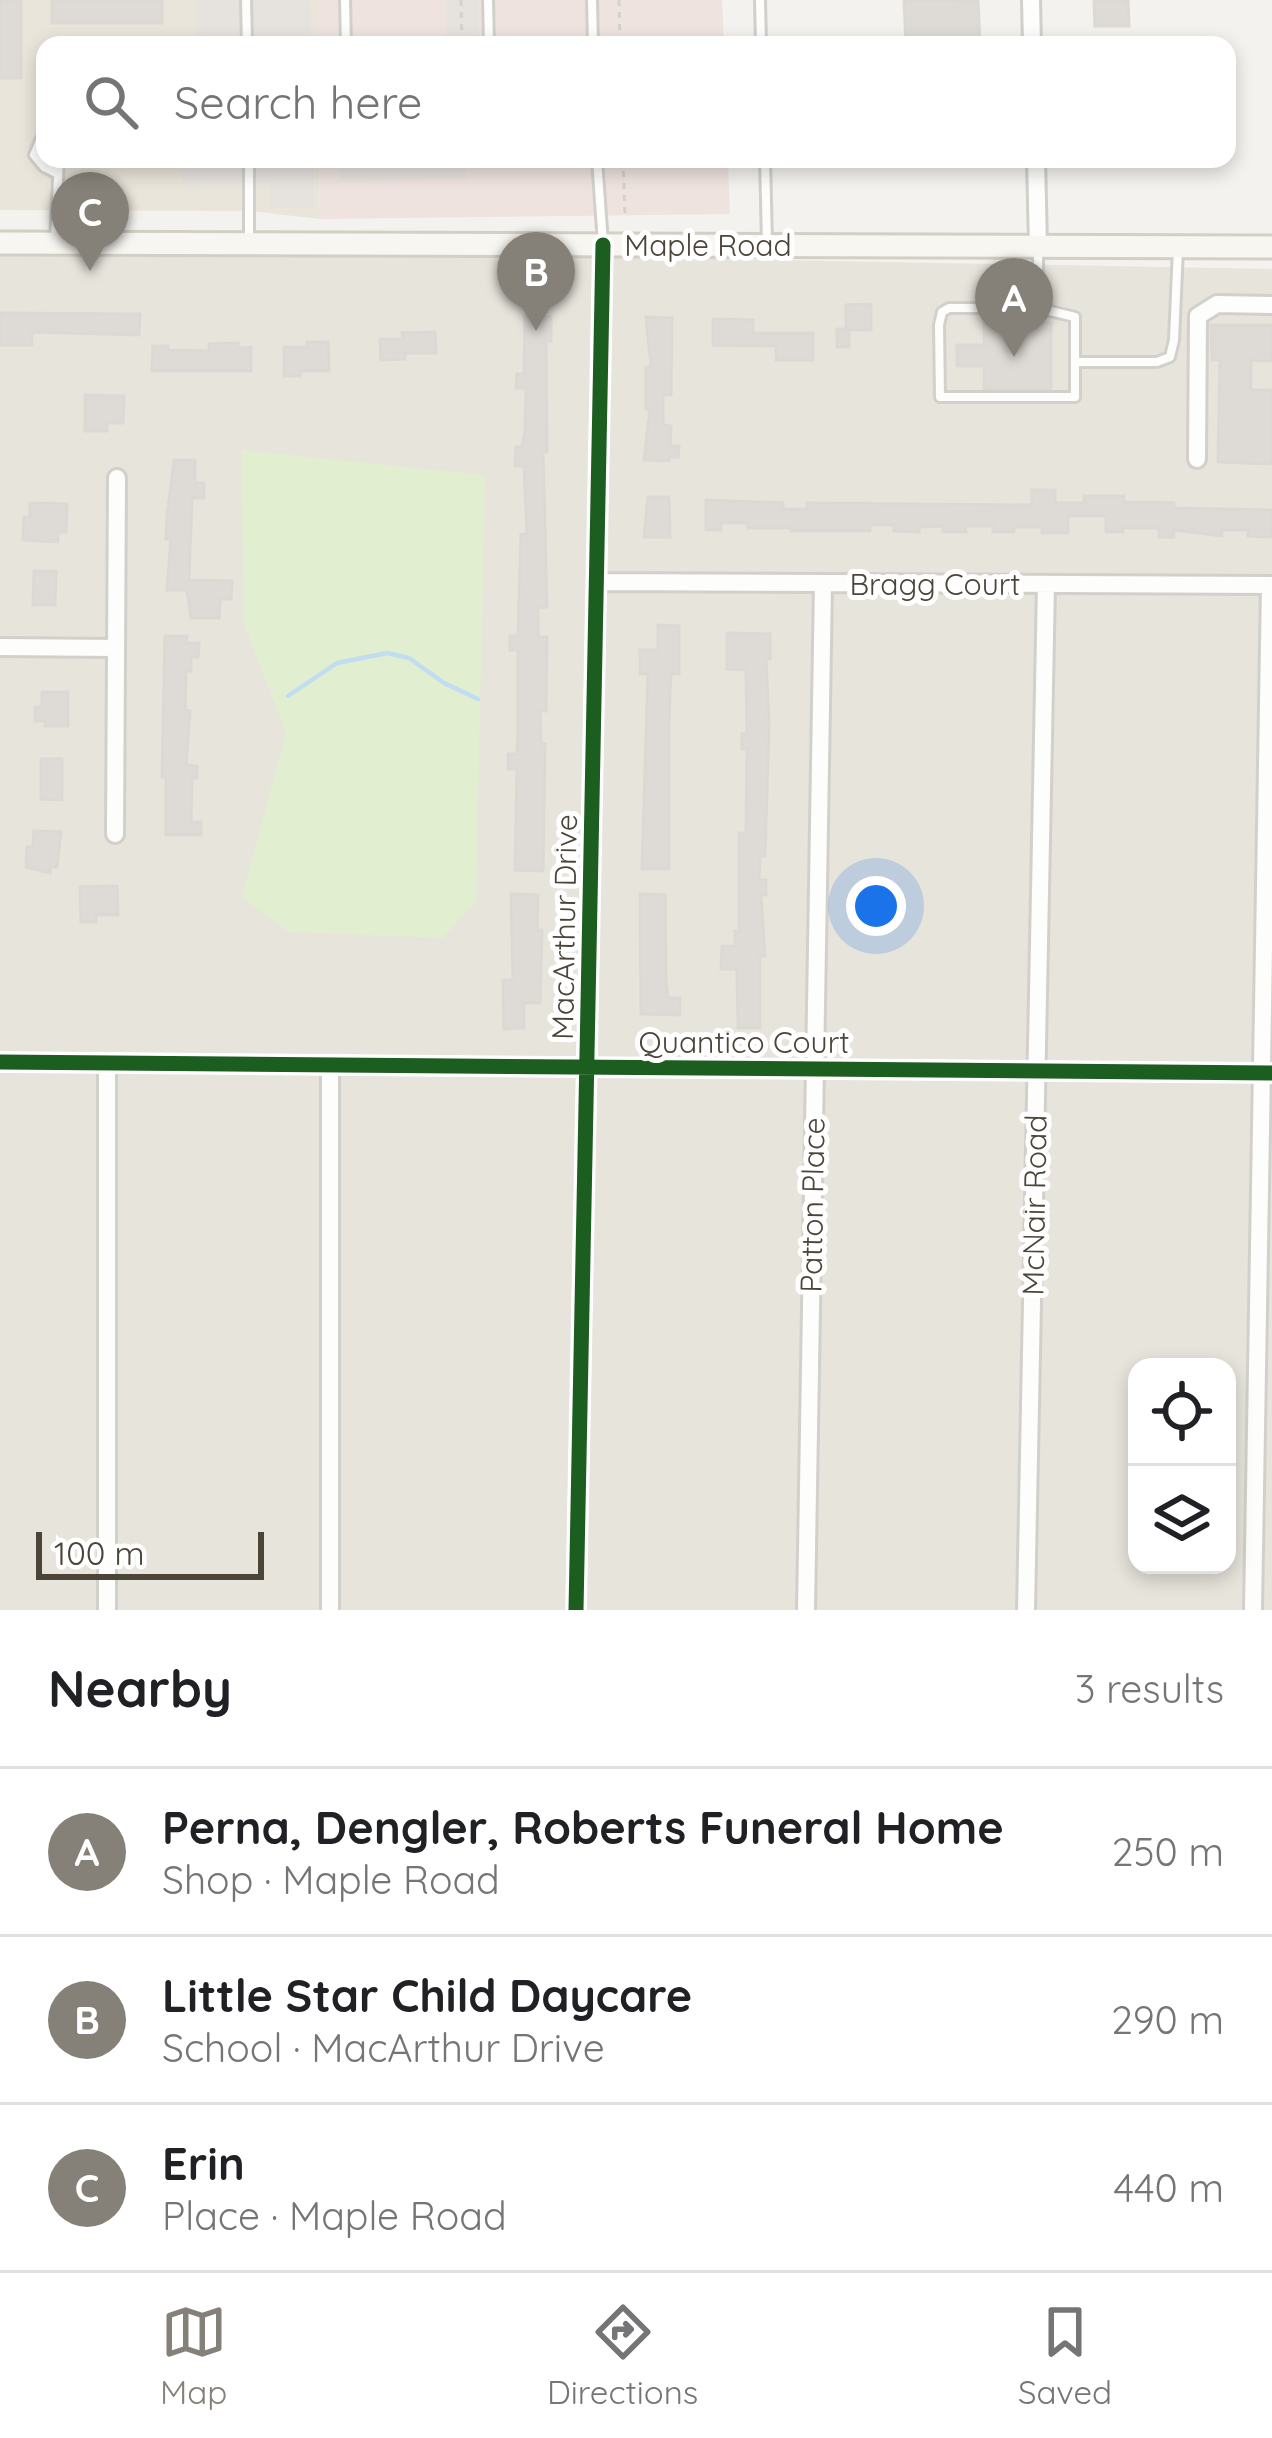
<!DOCTYPE html>
<html lang="en">
<head>
<meta charset="utf-8">
<style>
  body { margin:0; font-family:Quicksand,sans-serif; background:#f6f6f6; color:#202124 }
  .controls { position:absolute; right:36px; bottom:36px; display:grid; overflow:hidden; border-radius:24px; box-shadow:0 6px 18px #0003 }
  .controls button { width:108px; height:108px; display:grid; place-items:center; padding:0; border:0; border-bottom:3px solid #e0e0e0; background:#fff; color:#202124; font:60px sans-serif }
  .scale { position:absolute; left:36px; bottom:30px; width:228px; box-sizing:border-box; padding-left:12px; border:6px solid #4b4439; border-top:0; font-size:33px; line-height:42px; white-space:nowrap; color:#4b4439; -webkit-text-stroke:9px #fff; paint-order:stroke }
  .you { position:absolute; left:876px; top:906px; width:42px; height:42px; margin:-30px; border:9px solid #fff; border-radius:50%; background:#1a73e8; box-shadow:0 0 0 18px #1a73e833 }
  .badge { display:grid; place-items:center; width:78px; height:78px; border-radius:50%; background:#868178; color:#fff; font-size:39px; font-weight:700 }
  .pin { position:absolute; translate:-50% -99px; filter:drop-shadow(0 3px 6px #0008) }
  .pin::after { content:''; position:absolute; top:63px; width:42px; height:36px; background:inherit; clip-path:polygon(0 0,100% 0,50% 100%) }
  .list { margin:0; padding:0; list-style:none }
  h2 { display:flex; justify-content:space-between; align-items:center; height:156px; margin:0; padding:0 48px; font-size:51px }
  h2 small { font-size:39px; font-weight:400; color:#757577 }
  .list li { display:grid; grid-template-columns:78px 1fr auto; gap:36px; align-items:center; box-sizing:border-box; height:168px; padding:0 48px; border-top:3px solid #e0e0e0 }
  .list b { display:block; font-size:45px; white-space:nowrap }
  .list p { margin:0; font-size:39px; white-space:nowrap; color:#757577 }
  .list em { font-size:39px; font-style:normal; color:#757577 }
  .icon { flex:none; width:66px; height:66px; fill:none; stroke:currentColor; stroke-width:2; stroke-linecap:round; stroke-linejoin:round }
  .map { position:relative; flex:none; width:1272px; height:1610px; overflow:hidden }
  .search { position:absolute; background:#fff; box-shadow:0 6px 18px #0003; left:36px; right:36px; top:36px; height:132px; display:flex; align-items:center; gap:30px; box-sizing:border-box; padding:0 42px; border-radius:24px; color:#757577; font-size:45px }
  .sheet { height:660px; background:#fff }
  nav { display:flex; justify-content:space-around; align-items:center; box-sizing:border-box; height:168px; border-top:3px solid #e0e0e0; background:#fff; font-size:33px; color:#757577 }
  nav a { display:grid; justify-items:center; gap:6px }
  nav .on { color:#868178 }
  .map>svg:first-child { display:block }
  .residential { fill:#e7e4dc; fill-rule:evenodd }
  .education { fill:#eae5da }
  .medical { fill:#eee3df }
  .green { fill:#e1eecf }
  .parking { fill:#e6e3df }
  .lines { fill:none; stroke-linecap:round; stroke-linejoin:round }
  .stream { stroke:#c0ddf1; stroke-width:4.5 }
  .building { fill:#dedbd6; stroke:#dcd9d4; stroke-width:3 }
  .lane-casing { stroke:#d2d0cb; stroke-width:14 }
  .street-casing { stroke:#d2d0cb; stroke-width:22 }
  .secondary-casing { stroke:#d3cfc5; stroke-width:27 }
  .path { stroke:#d3d2cc; stroke-width:3; stroke-dasharray:6 6; stroke-linecap:butt }
  .lane { stroke:#fdfdfc; stroke-width:8 }
  .street { stroke:#fdfdfc; stroke-width:16 }
  .secondary { stroke:#f7f6f1; stroke-width:21 }
  .cycleway-casing { stroke:#fff; stroke-width:22 }
  .cycleway { stroke:#1b5e20; stroke-width:15 }
  .labels { text-anchor:middle; dominant-baseline:central; stroke-width:10; stroke-linejoin:round; paint-order:stroke }
  .street-label { font-size:30px; fill:#4b4439; stroke:#fff }
</style>
</head>
<body>
<div class="map">
<svg width="1272" height="1610" viewBox="0 0 1272 1610">
  <rect width="100%" height="100%" fill="#f4f2ee"/>
  <!-- residential -->
  <path class="residential" d="M0,246L1272,269V1610H0ZM1137,1367H1227V1565H1137Z"/>
  <!-- education -->
  <path class="education" d="M0,0H317V45H45V159H319L320,219L249,211L0,210Z"/>
  <!-- medical -->
  <path class="medical" d="M317,0H722L724,45H317Z
    M319,159H728L730,214L320,219Z"/>
  <!-- green -->
  <path class="green" d="M241,450L485,475L476,901L443,938L289,932L242,897L286,733L244,624Z"/>
  <!-- parking -->
  <path class="parking" d="M195,0H310L311,45H196Z
    M446,0H479V45H447Z
    M182,159H313L314,207L270,208L269,183L183,185Z
    M327,159H338L339,164L464,165L466,179L341,182L338,165L327,164Z"/>
  <g class="lines">
    <!-- stream -->
    <path class="stream" d="M288,696L337,663L387,653L409,658L444,683L478,699"/>
  </g>
  <!-- building -->
  <path class="building" d="M0,0H21V78H0Z
    M52,0H162V23H52Z
    M904,0L978,1L980,45H906Z
    M1094,0H1128L1129,26H1095Z
    M871,304V330H849V347H837V329H846V305Z
    M0,313L140,314L139,335L32,332V345H0Z
    M525,316L551,317V341H546L547,452H543L547,607L538,608V637H547L546,711H540L541,744H545L543,871L515,870L517,769H508V754H517L518,731V650H510V636H518L521,534H527L524,466H515L516,447H522L525,431L526,388H516L517,374H524Z
    M646,317L672,318L671,395H663V425L671,426L670,446H679L678,457H669V461L644,460L650,409H646V367H651Z
    M713,319L753,320V333H813V360H776V346L713,345Z
    M984,323H1051V389H984V366H957V345H984Z
    M1211,325H1272V361L1251,360V390H1272V464L1218,462L1220,360H1212Z
    M435,332L436,353H405V359L381,360L380,339H403L402,333Z
    M307,342H328L329,371H300V376H284V347H307Z
    M238,343V348L251,347V371H152L153,346H168V350L209,351V344Z
    M85,395L124,396L123,423H107V431H85Z
    M174,460H195V483H204V498H192L189,580L232,581L231,599H220L219,618H191L187,590H167L171,539H166L167,516Z
    M1032,490H1055V503H1084V496H1124V502L1174,503V508L1272,510L1271,537L1248,536V530H1222V536L1174,530V537H1159V528H1123V532H1106V516H1068V533H1042V527H1014V532H993V526H965L966,532H943V526L919,527V532L894,531V525H870V531H791V528H748V523H721V530H706V500L783,503V509H807V503L1032,505Z
    M648,497H669L670,537H644Z
    M30,503L67,504L66,532H58V542L23,540L24,517H30Z
    M34,571H56L55,605H33Z
    M658,625L679,626V674H671L669,720V869H642L648,674H640V650H658Z
    M727,633L770,634V659H766L769,725L765,856H760L759,880H766V895H761L765,956H760V1028H738L737,969H721L722,946H735V931H739V833H746L747,749H742V734H747L746,670L727,669Z
    M165,636H187L186,643H199L198,657H191V671H186L185,710L190,711L186,765L197,766V778H192L191,822H201V835H166V777H162Z
    M42,692H68V726H45V721H35V707H42Z
    M41,759H62V800L41,799Z
    M34,831L61,832L57,867H50V873L26,867L27,847H33Z
    M117,886L118,915H96V922H81L80,887Z
    M511,894L538,895L537,930H542L540,1003H524V1028L504,1029L503,980H513Z
    M640,894L665,895L666,980L668,998H680V1015L641,1014Z"/>
  <g class="lines">
    <defs>
      <path id="lane" d="M246,0L247,45
        M345,0L346,45
        M488,0L489,45
        M592,0L593,45
        M760,0L761,45
        M45,129L34,155L44,167L58,174
        M249,159V242
        M597,159L603,244
        M765,159L767,242
        M55,241L59,159
        M949,308H1038L1075,317V397H940L939,325L942,312Z
        M1038,308V248
        M1076,362H1157L1170,357L1174,340L1178,248"/>
      <path id="street" d="M1031,0L1032,45
        M1036,159L1038,246
        M1197,459L1198,316L1217,304L1272,305
        M597,582L1272,585
        M0,647L115,648
        M115,834L117,478
        M0,1062L1272,1073
        M107,1063V1610
        M330,1610V1065
        M576,1610L603,245
        M806,1610L823,584
        M1026,1610L1046,584
        M1253,1610L1270,585"/>
      <path id="secondary" d="M0,243L1272,247"/>
    </defs>
    <!-- lane casing -->
    <use href="#lane" class="lane-casing"/>
    <!-- street casing -->
    <use href="#street" class="street-casing"/>
    <!-- secondary casing -->
    <use href="#secondary" class="secondary-casing"/>
    <!-- path -->
    <path class="path" d="M461,0L462,45
      M619,0L620,45
      M623,159L625,216"/>
    <!-- lane -->
    <use href="#lane" class="lane"/>
    <!-- street -->
    <use href="#street" class="street"/>
    <!-- secondary -->
    <use href="#secondary" class="secondary"/>
    <defs>
      <path id="cycleway" d="M0,1062L1272,1073
        M576,1610L603,245"/>
    </defs>
    <!-- cycleway casing -->
    <use href="#cycleway" class="cycleway-casing"/>
    <!-- cycleway -->
    <use href="#cycleway" class="cycleway"/>
  </g>
  <g class="labels">
    <!-- street labels -->
    <g class="street-label">
      <text x="708" y="245">Maple Road</text>
      <text x="935" y="584">Bragg Court</text>
      <text transform="translate(564 927) rotate(-89)">MacArthur Drive</text>
      <text x="744" y="1042">Quantico Court</text>
      <text transform="translate(812 1205) rotate(-89)">Patton Place</text>
      <text transform="translate(1034 1205) rotate(-89)">McNair Road</text>
    </g>
  </g>
</svg>
<div class="controls">
<button><svg class="icon" aria-label="locate" viewBox="0 0 24 24"><circle cx="12" cy="12" r="6"/><path d="M12 2v4M12 18v4M2 12h4M18 12h4"/></svg></button>
<button><svg class="icon" aria-label="layers" viewBox="0 0 24 24"><path d="M12 4l9 5-9 5-9-5zM3 14l9 5 9-5"/></svg></button>
</div>
<div class="scale">100 m</div>
<div class="you"></div>
<div class="pin badge" style="left:1014px;top:357px">A</div>
<div class="pin badge" style="left:536px;top:331px">B</div>
<div class="pin badge" style="left:90px;top:271px">C</div>
<div class="search"><svg class="icon" aria-label="search" viewBox="0 0 24 24"><circle cx="10" cy="10" r="6"/><path d="M15 15l6 6"/></svg>Search here</div>
</div>
<section class="sheet">
<h2>Nearby<small>3 results</small></h2>
<ul class="list">
<li><span class="badge">A</span><div><b>Perna, Dengler, Roberts Funeral Home</b><p>Shop · Maple Road</p></div><em>250 m</em></li>
<li><span class="badge">B</span><div><b>Little Star Child Daycare</b><p>School · MacArthur Drive</p></div><em>290 m</em></li>
<li><span class="badge">C</span><div><b>Erin</b><p>Place · Maple Road</p></div><em>440 m</em></li>
</ul>
</section>
<nav>
<a class="on"><svg class="icon" aria-label="map" viewBox="0 0 24 24"><path d="M3 6l6-2 6 2 6-2v14l-6 2-6-2-6 2zM9 4v14M15 6v14"/></svg>Map</a>
<a><svg class="icon" aria-label="directions" viewBox="0 0 24 24"><path d="M12 3l9 9-9 9-9-9zM9 14v-3h6M13 9l2 2-2 2"/></svg>Directions</a>
<a><svg class="icon" aria-label="saved" viewBox="0 0 24 24"><path d="M7 4h10v16l-5-4-5 4z"/></svg>Saved</a>
</nav>
</body>
</html>
